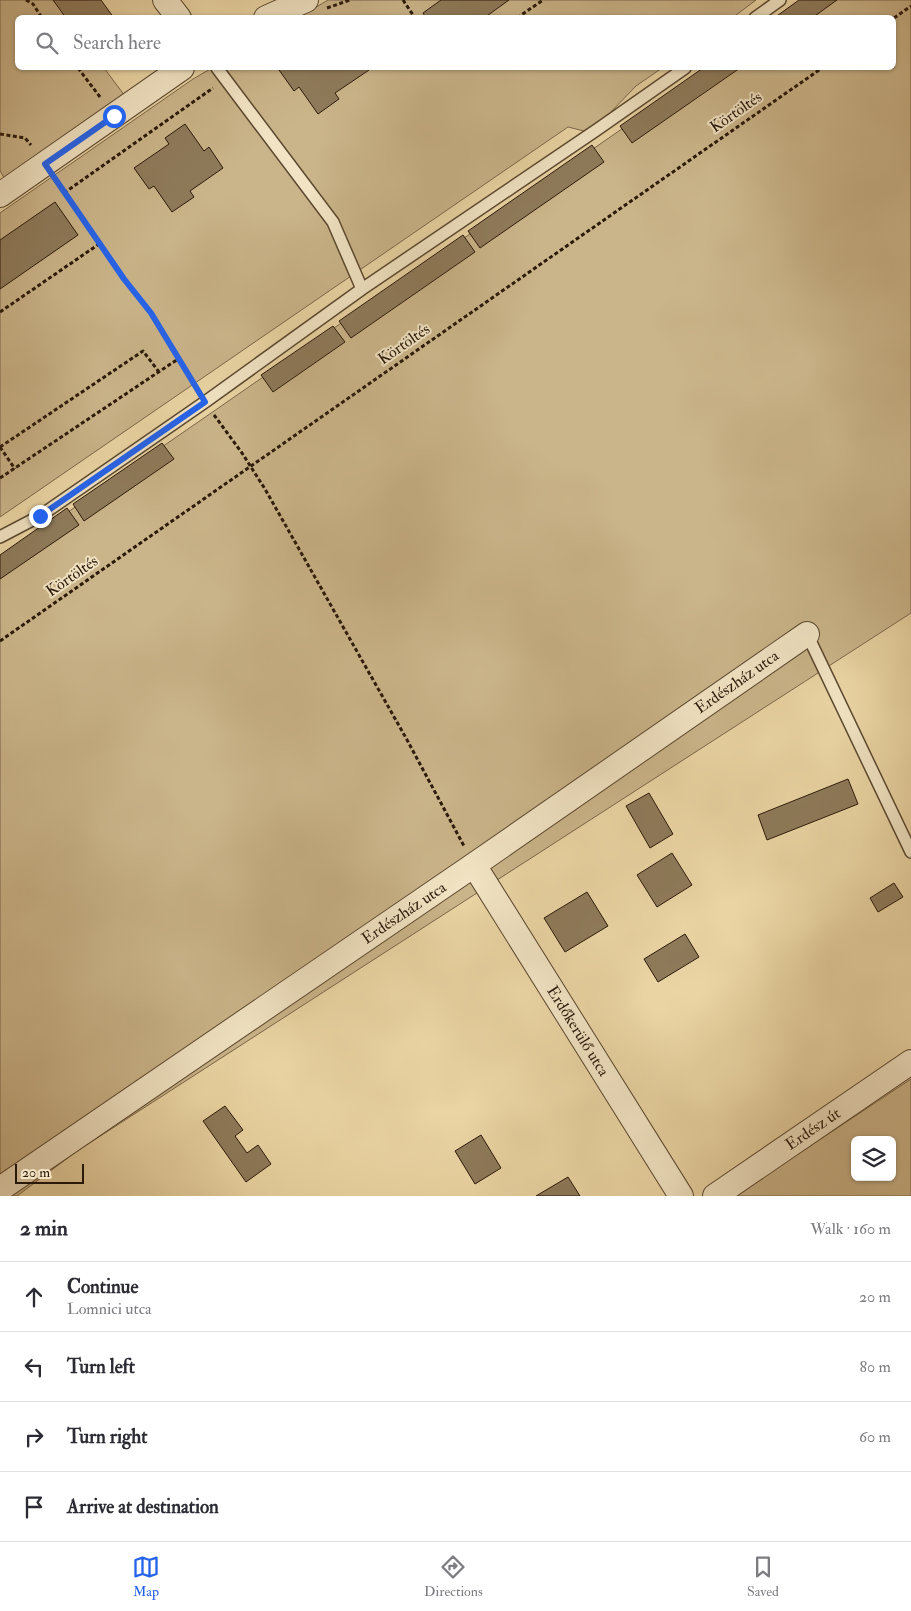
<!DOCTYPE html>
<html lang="en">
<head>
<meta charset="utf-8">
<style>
  body { margin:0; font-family:"IM FELL Double Pica",serif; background:#f7f7f7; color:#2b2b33 }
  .controls { position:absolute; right:15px; bottom:15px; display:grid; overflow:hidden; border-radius:8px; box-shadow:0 1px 4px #0004 }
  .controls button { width:45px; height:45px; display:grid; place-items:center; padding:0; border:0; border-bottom:1px solid #e1e1e2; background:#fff; color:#2b2b33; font:25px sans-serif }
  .scale { position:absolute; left:15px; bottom:12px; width:69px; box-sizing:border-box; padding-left:5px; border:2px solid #2b190a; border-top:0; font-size:14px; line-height:18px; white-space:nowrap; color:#2b190a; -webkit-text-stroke:4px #f1e3c3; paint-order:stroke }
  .stop { position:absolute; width:15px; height:15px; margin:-11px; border:4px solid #2563eb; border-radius:50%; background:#fff }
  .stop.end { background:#2563eb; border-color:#fff; box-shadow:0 1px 5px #0008 }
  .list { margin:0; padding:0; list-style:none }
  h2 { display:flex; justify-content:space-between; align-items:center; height:65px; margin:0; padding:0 20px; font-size:21px }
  h2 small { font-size:16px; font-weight:400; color:#7c7c81 }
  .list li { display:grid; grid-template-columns:32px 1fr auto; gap:15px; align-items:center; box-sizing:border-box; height:70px; padding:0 20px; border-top:1px solid #e1e1e2 }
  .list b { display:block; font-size:19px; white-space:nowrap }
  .list p { margin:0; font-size:16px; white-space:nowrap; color:#7c7c81 }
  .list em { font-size:16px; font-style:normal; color:#7c7c81 }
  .icon { flex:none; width:28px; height:28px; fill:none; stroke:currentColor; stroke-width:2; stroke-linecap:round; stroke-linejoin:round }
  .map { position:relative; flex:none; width:911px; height:1196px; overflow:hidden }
  .search { position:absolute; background:#fff; box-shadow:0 1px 4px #0004; left:15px; right:15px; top:15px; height:55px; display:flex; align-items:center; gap:12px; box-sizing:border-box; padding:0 18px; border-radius:8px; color:#7c7c81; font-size:19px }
  .sheet { height:345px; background:#fff }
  nav { display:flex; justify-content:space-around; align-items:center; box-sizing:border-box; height:70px; border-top:1px solid #e1e1e2; background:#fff; font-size:14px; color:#7c7c81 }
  nav a { display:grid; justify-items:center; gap:2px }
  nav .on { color:#2563eb }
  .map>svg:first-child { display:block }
  .green { fill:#cab489; stroke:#7a664a; fill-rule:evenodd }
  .building { fill:#8e7a5a; stroke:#2b190a }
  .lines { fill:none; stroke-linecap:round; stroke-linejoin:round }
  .lane-casing { stroke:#5b4830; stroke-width:14 }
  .street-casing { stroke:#5b4830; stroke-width:26 }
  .path { stroke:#2b190a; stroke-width:3; stroke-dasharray:4 2.5; stroke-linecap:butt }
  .lane { stroke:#f1e3c3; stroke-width:11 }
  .street { stroke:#f1e3c3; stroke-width:24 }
  .route { stroke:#2563eb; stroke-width:6 }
  .labels { text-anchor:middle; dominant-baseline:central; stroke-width:4; stroke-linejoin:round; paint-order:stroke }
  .street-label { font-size:16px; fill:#2b190a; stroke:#f1e3c3 }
</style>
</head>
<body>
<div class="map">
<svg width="911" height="1196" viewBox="0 0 911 1196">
  <rect width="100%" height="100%" fill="#ead4a3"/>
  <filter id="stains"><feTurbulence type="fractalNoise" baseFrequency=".004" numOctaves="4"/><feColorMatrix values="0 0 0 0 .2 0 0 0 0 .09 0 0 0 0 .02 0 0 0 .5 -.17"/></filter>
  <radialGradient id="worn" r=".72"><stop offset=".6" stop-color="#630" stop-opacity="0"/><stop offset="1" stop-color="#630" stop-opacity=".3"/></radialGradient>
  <!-- green -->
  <path class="green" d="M0,0H53L66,17L18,18V68H104L125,96L5,179L0,171Z
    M328,0H756L732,18H298Z
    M807,0H911V613L77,1151L17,1196H0V559L710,68H894V18L782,17Z
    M212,68H662L636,86L608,115L584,131L568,127L0,517V213L193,79Z
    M911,1079V1196H735ZM855,1140H892V1177H855Z"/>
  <!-- building -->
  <path class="building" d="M53,0H101L114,18H66Z
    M441,0H509L484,18H426L423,13Z
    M799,0H837L812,18H774Z
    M283,68H367L369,70L335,93L339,99L318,114L299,87L294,91L279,70Z
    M703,68H740L632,143L620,126Z
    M185,124L204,151L209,147L223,168L190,191L194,197L172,212L154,186L149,189L134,168L169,144L165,138Z
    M592,145L604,162L480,248L468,231Z
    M55,202L78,235L0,289V240Z
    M463,235L475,252L351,338L339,321Z
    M333,326L345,342L273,392L261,375Z
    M162,443L174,459L84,521L73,504Z
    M67,508L79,525L0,579V555Z
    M848,779L858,804L767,840L758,815Z
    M649,793L673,834L650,848L626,806Z
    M672,853L692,885L657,907L637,875Z
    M894,883L903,897L878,912L870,898Z
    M587,892L608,926L565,952L544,918Z
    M685,934L699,957L658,982L644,959Z
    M225,1106L243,1130L235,1136L247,1153L258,1145L271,1164L246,1182L203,1121Z
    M481,1135L501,1168L475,1184L455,1151Z
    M568,1177L580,1196H536Z"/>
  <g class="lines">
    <defs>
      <path id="lane" d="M755,18L780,0
        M217,68L333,222L362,289
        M0,537L40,516L205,402L362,289L598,129L685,68
        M807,634L911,852"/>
      <path id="street" d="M165,0L179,18
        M266,18L306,0
        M0,195L182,68
        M474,865L681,1196
        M0,1189L474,865L807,634
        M715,1196L911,1062"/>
    </defs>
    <!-- lane casing -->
    <use href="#lane" class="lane-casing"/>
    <!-- street casing -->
    <use href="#street" class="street-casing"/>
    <!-- path -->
    <path class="path" d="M26,0L33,4L42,18
      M403,0L415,18
      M327,8L350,0
      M517,18L543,0
      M894,18L911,6
      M78,68L100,97
      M0,134L25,138L31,145
      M58,183L124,279L151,313L197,389
      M64,193L213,88
      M0,312L99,244
      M214,415L242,453L265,489L406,738L464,846
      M0,447L143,351L159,372
      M0,447L15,469
      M0,478L178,359
      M0,641L822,68"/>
    <!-- lane -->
    <use href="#lane" class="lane"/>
    <!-- street -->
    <use href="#street" class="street"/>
  </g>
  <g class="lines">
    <!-- route -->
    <path class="route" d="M40,516L205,402L151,313L124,279L45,164L114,116"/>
  </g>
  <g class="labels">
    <!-- street labels -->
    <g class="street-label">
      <text transform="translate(736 112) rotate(-35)">Körtöltés</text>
      <text transform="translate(404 344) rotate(-35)">Körtöltés</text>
      <text transform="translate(72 576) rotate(-35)">Körtöltés</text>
      <text transform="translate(737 682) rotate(-35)">Erdészház utca</text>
      <text transform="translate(404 913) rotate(-34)">Erdészház utca</text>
      <text transform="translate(578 1031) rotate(58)">Erdőkerülő utca</text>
      <text transform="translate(813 1129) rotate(-34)">Erdész út</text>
    </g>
  </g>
  <rect width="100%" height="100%" filter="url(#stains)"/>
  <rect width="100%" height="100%" fill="url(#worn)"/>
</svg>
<div class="controls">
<button><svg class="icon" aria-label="layers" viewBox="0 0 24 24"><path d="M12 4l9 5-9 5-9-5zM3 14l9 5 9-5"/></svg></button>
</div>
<div class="scale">20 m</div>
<div class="stop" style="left:114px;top:116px"></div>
<div class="stop end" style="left:40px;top:516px"></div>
<div class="search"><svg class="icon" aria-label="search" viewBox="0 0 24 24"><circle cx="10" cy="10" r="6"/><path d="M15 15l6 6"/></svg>Search here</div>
</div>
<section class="sheet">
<h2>2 min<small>Walk · 160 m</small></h2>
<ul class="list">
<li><svg class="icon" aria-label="ahead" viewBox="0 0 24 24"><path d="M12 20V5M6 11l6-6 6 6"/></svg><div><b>Continue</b><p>Lomnici utca</p></div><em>20 m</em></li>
<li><svg class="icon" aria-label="left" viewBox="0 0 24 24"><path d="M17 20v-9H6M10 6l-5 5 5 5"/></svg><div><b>Turn left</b></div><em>80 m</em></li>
<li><svg class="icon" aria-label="right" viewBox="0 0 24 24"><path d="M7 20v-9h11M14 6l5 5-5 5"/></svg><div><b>Turn right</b></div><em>60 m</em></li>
<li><svg class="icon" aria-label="arrive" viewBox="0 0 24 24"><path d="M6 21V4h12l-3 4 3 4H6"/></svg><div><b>Arrive at destination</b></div></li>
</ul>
</section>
<nav>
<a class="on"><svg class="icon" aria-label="map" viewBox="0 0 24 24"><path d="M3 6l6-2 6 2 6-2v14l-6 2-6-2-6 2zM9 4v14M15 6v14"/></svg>Map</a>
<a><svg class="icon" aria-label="directions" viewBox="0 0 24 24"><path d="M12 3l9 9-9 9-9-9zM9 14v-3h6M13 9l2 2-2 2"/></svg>Directions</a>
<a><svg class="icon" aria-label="saved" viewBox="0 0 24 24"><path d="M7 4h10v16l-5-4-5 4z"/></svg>Saved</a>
</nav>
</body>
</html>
